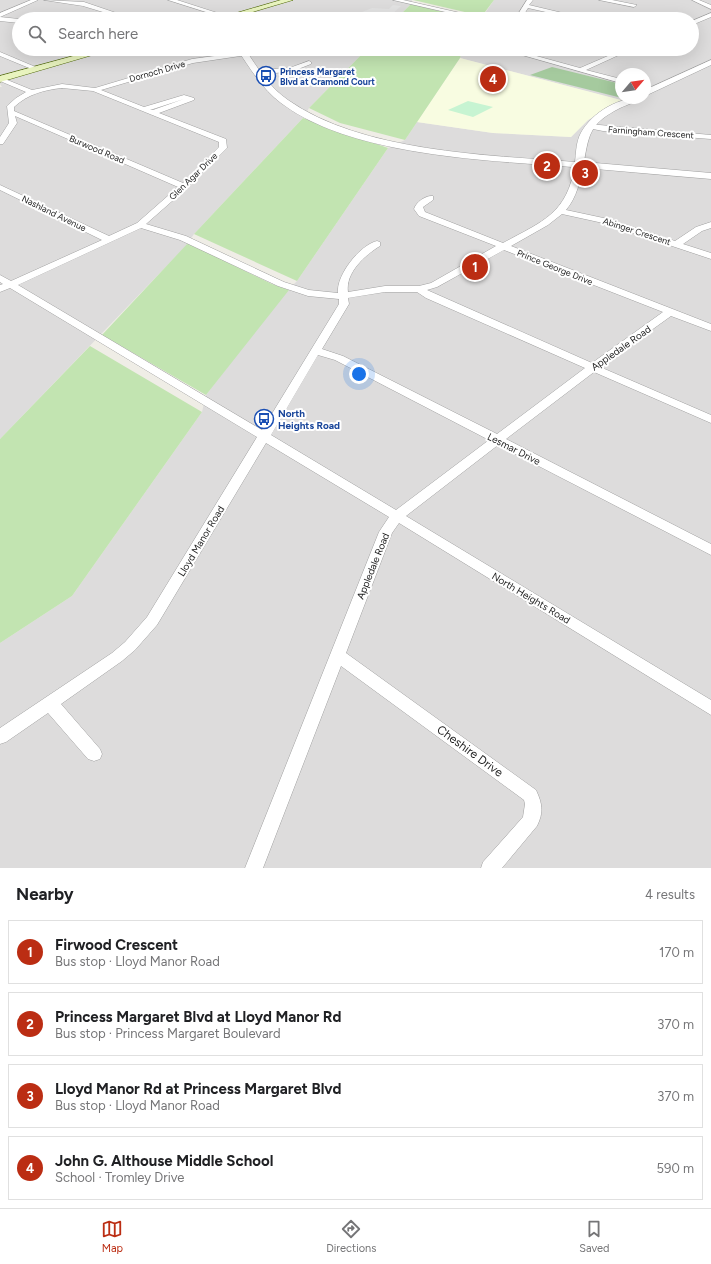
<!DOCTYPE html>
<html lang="en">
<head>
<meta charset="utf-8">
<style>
  body { margin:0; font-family:Figtree,sans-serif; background:#f6f6f6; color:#202124 }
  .compass { position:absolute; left:615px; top:68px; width:36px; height:36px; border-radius:50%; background:#fff; box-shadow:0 4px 16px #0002; rotate:61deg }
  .you { position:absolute; left:359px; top:374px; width:14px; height:14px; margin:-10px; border:3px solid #fff; border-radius:50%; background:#1a73e8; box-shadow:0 0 0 6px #1a73e833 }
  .badge { display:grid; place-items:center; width:26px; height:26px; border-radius:50%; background:#bb2d13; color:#fff; font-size:13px; font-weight:700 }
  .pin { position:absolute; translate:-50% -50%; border:2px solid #fff; box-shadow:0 1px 4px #0006 }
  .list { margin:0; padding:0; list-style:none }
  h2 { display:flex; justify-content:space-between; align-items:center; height:52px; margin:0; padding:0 16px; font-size:17px }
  h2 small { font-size:13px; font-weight:400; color:#757577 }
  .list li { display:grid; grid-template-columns:26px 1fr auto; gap:12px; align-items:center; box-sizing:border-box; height:64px; margin:0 8px 8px; padding:0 8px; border:1px solid #e0e0e0; border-radius:0px }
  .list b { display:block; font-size:15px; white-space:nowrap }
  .list p { margin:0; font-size:13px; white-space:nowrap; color:#757577 }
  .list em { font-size:13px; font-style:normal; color:#757577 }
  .icon { flex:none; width:22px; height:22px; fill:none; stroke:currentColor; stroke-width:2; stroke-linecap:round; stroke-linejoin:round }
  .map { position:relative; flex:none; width:711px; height:868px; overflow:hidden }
  .search { position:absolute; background:#fff; box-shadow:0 4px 16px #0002; left:12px; right:12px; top:12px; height:44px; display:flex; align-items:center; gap:10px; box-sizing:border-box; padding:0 14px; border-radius:22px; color:#757577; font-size:15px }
  .sheet { height:340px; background:#fff }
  nav { display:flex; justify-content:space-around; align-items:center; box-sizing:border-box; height:56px; border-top:1px solid #e0e0e0; background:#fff; font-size:11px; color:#757577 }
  nav a { display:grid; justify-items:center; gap:2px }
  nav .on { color:#bb2d13 }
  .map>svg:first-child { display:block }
  .residential { fill:#dddcdc; fill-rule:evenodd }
  .education { fill:#f8fce1 }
  .grass { fill:#c2e4b1 }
  .forest { fill:#a5ca9e }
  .park { fill:#c7f4d2 }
  .parking { fill:#e3e3e3 }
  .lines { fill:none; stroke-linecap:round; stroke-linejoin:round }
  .minor-casing { stroke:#a0a0a0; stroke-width:1 }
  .tertiary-casing { stroke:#a0a0a0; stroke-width:1 }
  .secondary-casing { stroke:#546c0f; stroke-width:1 }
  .minor { fill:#fff; fill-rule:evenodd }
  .tertiary { fill:#fff; fill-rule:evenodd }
  .secondary { fill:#e9f4bf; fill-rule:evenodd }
  .labels { text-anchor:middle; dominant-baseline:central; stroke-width:4; stroke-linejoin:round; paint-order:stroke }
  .far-street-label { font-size:9px; fill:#1f1f1f; stroke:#fff }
  .far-transit-label { font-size:9px; font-weight:bold; fill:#164399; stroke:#fff; text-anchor:start }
  .street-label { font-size:10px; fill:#1f1f1f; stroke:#fff }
  .transit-label { font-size:10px; font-weight:bold; fill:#164399; stroke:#fff; text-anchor:start }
  .near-street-label { font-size:12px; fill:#1f1f1f; stroke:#fff }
</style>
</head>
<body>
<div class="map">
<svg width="711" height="868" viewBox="0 0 711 868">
  <rect width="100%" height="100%" fill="#efede6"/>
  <!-- residential -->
  <path class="residential" d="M0,0H412L410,5L396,19H19V49H367L309,108L303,118L194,234L185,247L0,439V87H2L0,84Z
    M494,0H711V868H0V643L72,596L202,412L206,395L282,296L297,281L388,148L405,140L417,122L493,133L571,137L588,120L620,100L460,58L463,49H692V19H481ZM621,74H645V98H621Z"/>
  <!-- education -->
  <path class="education" d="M460,58L621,100L588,120L571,137L493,133L417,122Z"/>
  <!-- grass -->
  <path class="grass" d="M413,0H494L482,16Z
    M411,4L471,19H396Z
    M367,49H463L460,58L405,140L340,123L309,108Z
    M303,118L388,148L297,281L194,234Z
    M188,243L272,284L289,290L206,395L102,335Z
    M90,346L202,412L72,596L0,643V439Z"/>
  <!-- forest -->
  <path class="forest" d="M552,67L621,84L622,98L530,75Z"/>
  <!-- park -->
  <path class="park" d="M468,101L493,107L473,117L448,110Z"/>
  <!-- parking -->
  <path class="parking" d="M393,5L401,6L389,17L362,12L372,8L389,9Z"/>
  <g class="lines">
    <defs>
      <path id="minor" d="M31,0H38L0,17V13Z
        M44,0L84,2L125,16L116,19H106L116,16L83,6Z
        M168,0H177L230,17L225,18Z
        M393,0H403L487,19H476Z
        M527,0H533L529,5L588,19H577L528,8L521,19H515Z
        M599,0H612L637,5L634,7Z
        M692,0H699L711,5V9Z
        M711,13V17L692,25V21Z
        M0,17L19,19V23L0,21Z
        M501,49H511L580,68L624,49H632L586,70L621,79V83Z
        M0,52L38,68L39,69L34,70L0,56Z
        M245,52L248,54L247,55L193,63L101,90L144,107L184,95L194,98V100L159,113L226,139L227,148L187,188L146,224L186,236L284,282L309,290L338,293C336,275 360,245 377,241L380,242V246C365,255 345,273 348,292L385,286H419L431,283L496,246L419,216L414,209C416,202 426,195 433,196V200L423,207L425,212L503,243C543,221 567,214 575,165L579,163L583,165C580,181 577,197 566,210L608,219L675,241L696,227L711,222V228L702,231L683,244L711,253V259L603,223L562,214L548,225L511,246L711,324V331L671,316L600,367L711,415V423L594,372L506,439L711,544V555L498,445L406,516L711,700V715L399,523L392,533L346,653L536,790C542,803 544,812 537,826L502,868H481L483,862L523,817L525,804L524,800L341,666L263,868H245L379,532L389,517L266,443L157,625L135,650L122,661L61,704L100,749L102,754L100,759L94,761L88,759L48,713L6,742L0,744V728L112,653L125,642L147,617L257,437L10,288L0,292V285L3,284L0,282V275L11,281L102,240L0,190V185L109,236L137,223L178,187L15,116L17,123L3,144H0V137L9,123L7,106L16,98L26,92L0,81V77L32,90L62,84L95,88L192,59ZM62,88L93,91L219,142V147L183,183L14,111V107C28,94 44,90 62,88ZM184,99L153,110H150ZM141,228L180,240L278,286L308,296L339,299V304L262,430L18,285ZM504,250L663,312L592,363L427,290L437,287ZM385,292H417L426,298L585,368L497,434L343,356L322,349L349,304L348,298ZM318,355L335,360L489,440L396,510L271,435Z
        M309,61L311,62V64L293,71L258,75L255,73L258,71L292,67Z
        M645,85L656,88L657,89L654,91L645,89Z
        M588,124L711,135V139L603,131L588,128Z"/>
      <path id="tertiary" d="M237,49H245C257,67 269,87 288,100C362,152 487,155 575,162C576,154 576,145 579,137C588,115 616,98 639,98C635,103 626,105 620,108C591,123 589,132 584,162L711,173V179C661,175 611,170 560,166C478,160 348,154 281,103C262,89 250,68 237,49Z
        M711,60V65L645,96V90Z"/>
      <path id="secondary" d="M281,0H293L229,19H216Z
        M99,49H113L0,82V76Z"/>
    </defs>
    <!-- minor casing -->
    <use href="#minor" class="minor-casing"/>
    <!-- tertiary casing -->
    <use href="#tertiary" class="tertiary-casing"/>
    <!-- secondary casing -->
    <use href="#secondary" class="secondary-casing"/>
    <!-- minor -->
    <use href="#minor" class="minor"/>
    <!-- tertiary -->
    <use href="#tertiary" class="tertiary"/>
    <!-- secondary -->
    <use href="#secondary" class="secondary"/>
  </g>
  <!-- icons -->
  <defs>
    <symbol id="bus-ring" viewBox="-11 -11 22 22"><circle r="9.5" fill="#fff" stroke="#1a4fb4" stroke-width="1.5"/><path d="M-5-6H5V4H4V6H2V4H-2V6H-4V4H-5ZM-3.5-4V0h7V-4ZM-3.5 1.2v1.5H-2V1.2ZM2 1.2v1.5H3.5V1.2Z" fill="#1a4fb4"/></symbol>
  </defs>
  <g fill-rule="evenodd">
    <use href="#bus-ring" x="255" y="65" width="22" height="22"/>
    <use href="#bus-ring" x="253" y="408" width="22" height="22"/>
  </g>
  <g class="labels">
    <!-- far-street labels -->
    <g class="far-street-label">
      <text transform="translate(157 71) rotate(-16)">Dornoch Drive</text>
      <text transform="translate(651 132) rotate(4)">Farningham Crescent</text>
      <text transform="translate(97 149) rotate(23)">Burwood Road</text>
      <text transform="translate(193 176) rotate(-44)">Glen Agar Drive</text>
      <text transform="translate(54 213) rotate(26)">Nashland Avenue</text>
      <text transform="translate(637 231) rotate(18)">Abinger Crescent</text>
      <text transform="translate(555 267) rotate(22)">Prince George Drive</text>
    </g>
    <!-- far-transit labels -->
    <g class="far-transit-label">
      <text x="280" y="71">Princess Margaret<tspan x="280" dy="10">Blvd at Cramond Court</tspan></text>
    </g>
    <!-- street labels -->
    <g class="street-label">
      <text transform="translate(621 348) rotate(-35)">Appledale Road</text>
      <text transform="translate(514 449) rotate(27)">Lesmar Drive</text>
      <text transform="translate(201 541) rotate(-59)">Lloyd Manor Road</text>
      <text transform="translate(373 566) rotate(-68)">Appledale Road</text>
      <text transform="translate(531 598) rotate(31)">North Heights Road</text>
    </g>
    <!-- transit labels -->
    <g class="transit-label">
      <text x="278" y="413">North<tspan x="278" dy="12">Heights Road</tspan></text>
    </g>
    <!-- near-street labels -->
    <g class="near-street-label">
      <text transform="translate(470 751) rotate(36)">Cheshire Drive</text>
    </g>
  </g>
</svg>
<svg class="compass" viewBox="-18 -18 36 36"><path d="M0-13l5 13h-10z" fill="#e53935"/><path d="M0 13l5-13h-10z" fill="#757577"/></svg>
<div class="you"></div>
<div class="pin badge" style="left:475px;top:267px">1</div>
<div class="pin badge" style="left:547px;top:166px">2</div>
<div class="pin badge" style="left:585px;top:173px">3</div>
<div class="pin badge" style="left:493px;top:79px">4</div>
<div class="search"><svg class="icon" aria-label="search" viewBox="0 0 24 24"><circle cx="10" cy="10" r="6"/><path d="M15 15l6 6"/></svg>Search here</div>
</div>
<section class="sheet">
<h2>Nearby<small>4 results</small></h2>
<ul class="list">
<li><span class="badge">1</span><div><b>Firwood Crescent</b><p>Bus stop · Lloyd Manor Road</p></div><em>170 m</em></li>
<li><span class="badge">2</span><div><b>Princess Margaret Blvd at Lloyd Manor Rd</b><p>Bus stop · Princess Margaret Boulevard</p></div><em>370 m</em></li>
<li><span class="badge">3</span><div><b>Lloyd Manor Rd at Princess Margaret Blvd</b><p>Bus stop · Lloyd Manor Road</p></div><em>370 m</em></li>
<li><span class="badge">4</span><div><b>John G. Althouse Middle School</b><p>School · Tromley Drive</p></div><em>590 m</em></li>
</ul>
</section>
<nav>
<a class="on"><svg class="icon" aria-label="map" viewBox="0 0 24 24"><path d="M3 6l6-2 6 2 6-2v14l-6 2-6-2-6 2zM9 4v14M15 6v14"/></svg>Map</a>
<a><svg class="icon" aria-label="directions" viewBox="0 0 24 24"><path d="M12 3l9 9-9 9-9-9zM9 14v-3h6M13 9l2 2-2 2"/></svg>Directions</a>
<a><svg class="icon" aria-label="saved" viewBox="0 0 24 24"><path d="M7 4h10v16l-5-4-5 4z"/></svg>Saved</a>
</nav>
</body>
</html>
